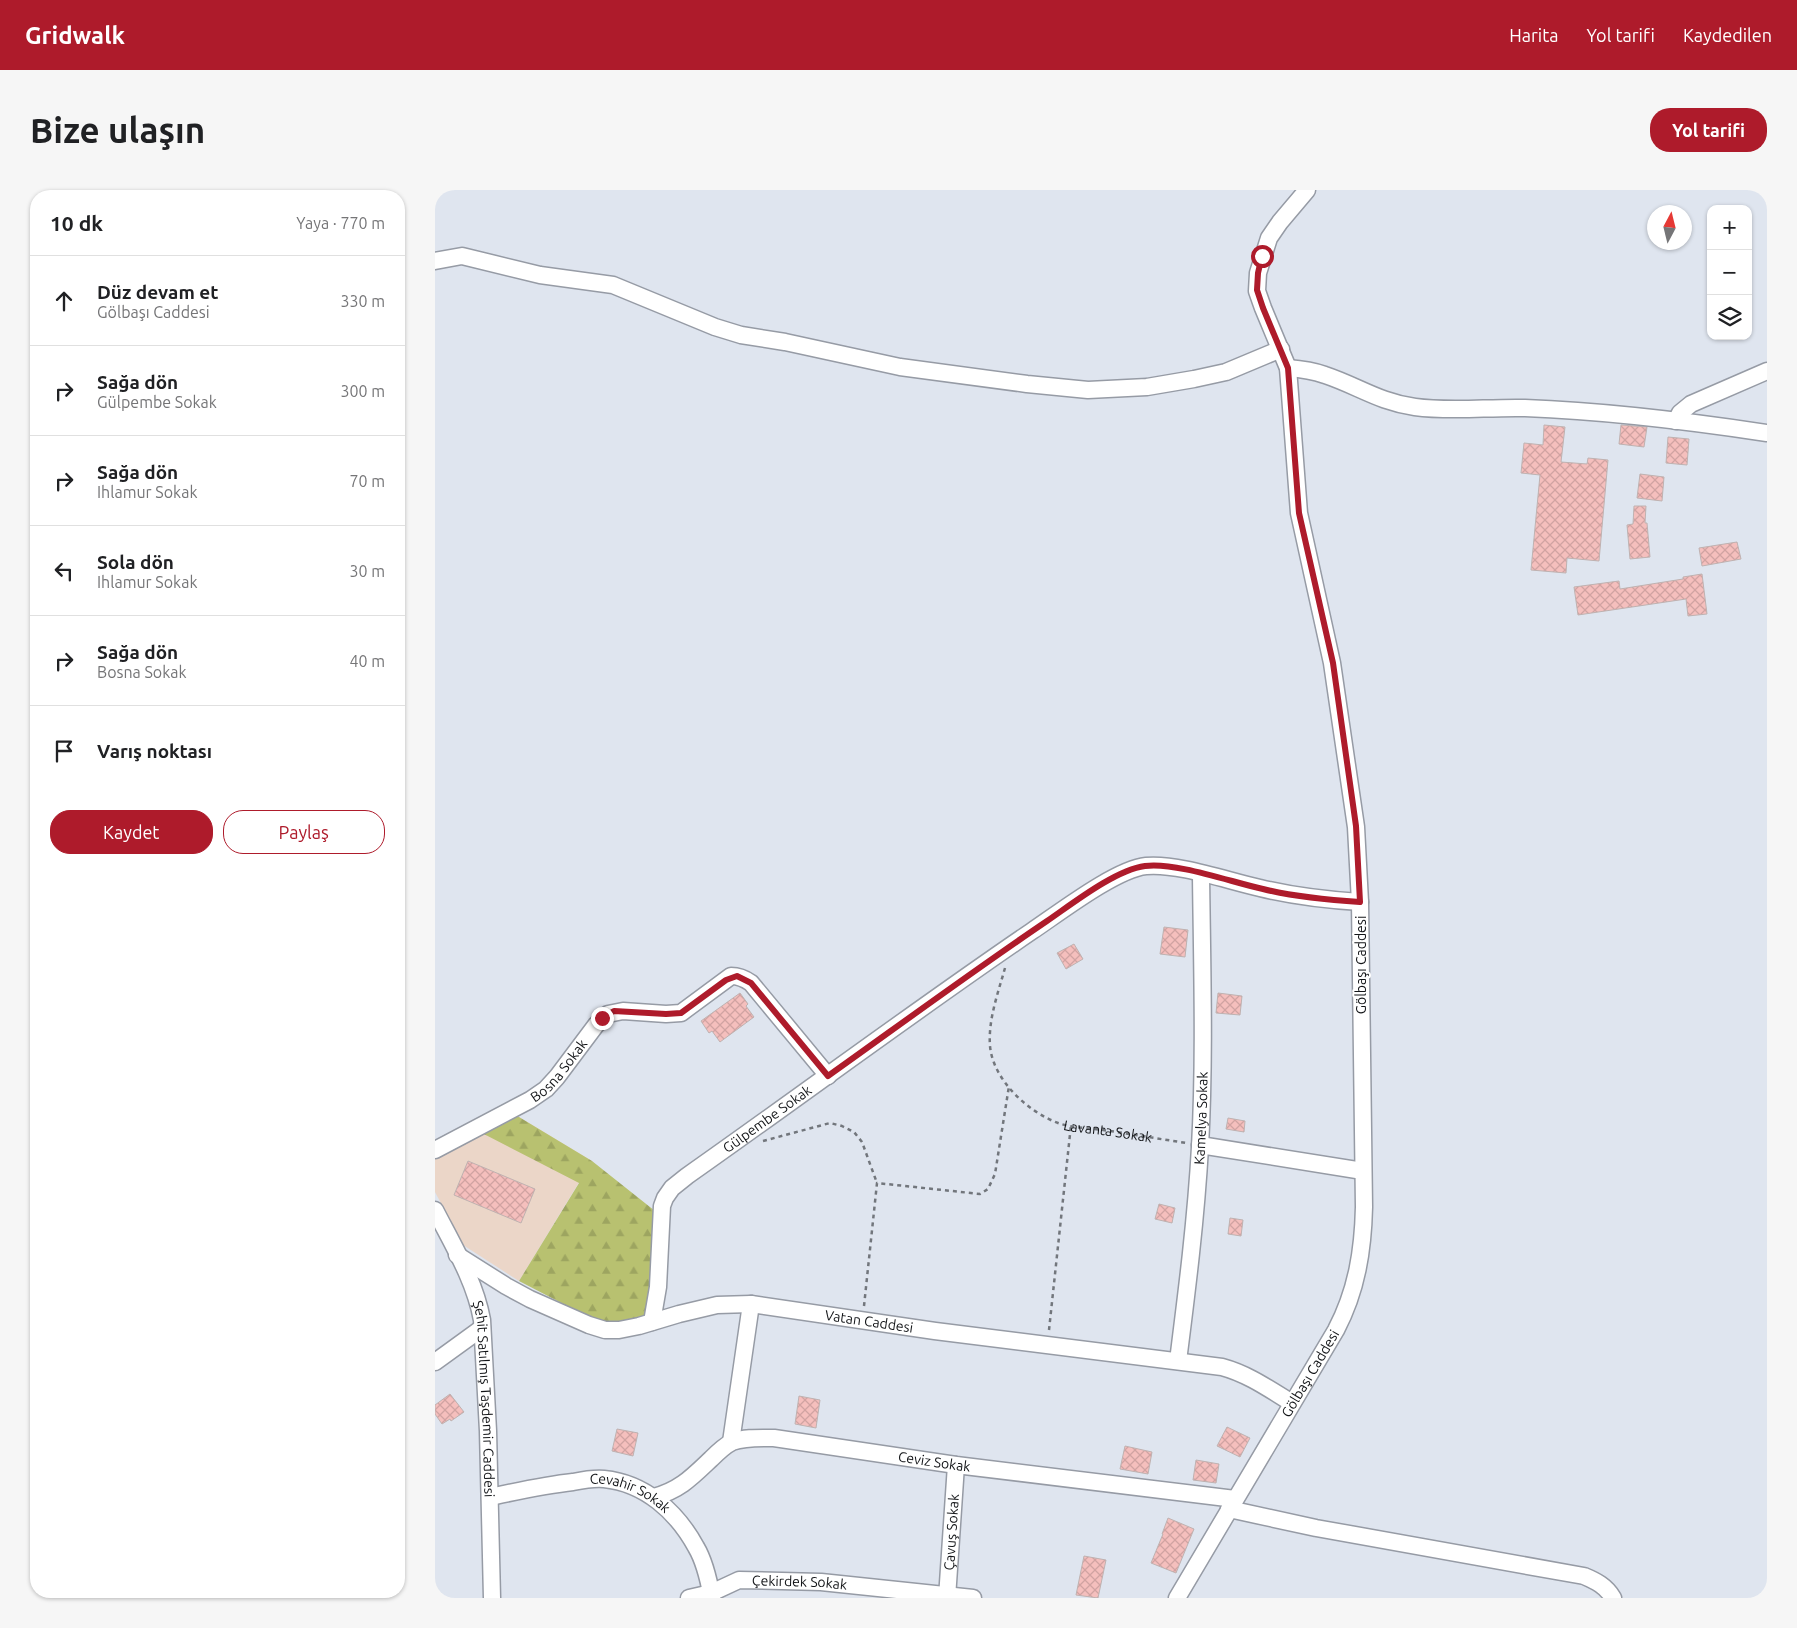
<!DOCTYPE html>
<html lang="tr">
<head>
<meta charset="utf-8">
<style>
  body { margin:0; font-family:Ubuntu,sans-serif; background:#f6f6f6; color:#202124 }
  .controls { position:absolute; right:15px; top:15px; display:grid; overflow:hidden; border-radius:10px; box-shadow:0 1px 4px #0004 }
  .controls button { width:45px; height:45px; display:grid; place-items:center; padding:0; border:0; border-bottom:1px solid #e0e0e0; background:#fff; color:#202124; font:25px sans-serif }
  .compass { position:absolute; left:1212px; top:15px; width:45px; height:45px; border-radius:50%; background:#fff; box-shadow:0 1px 4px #0004; rotate:7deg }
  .stop { position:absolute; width:15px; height:15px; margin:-11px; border:4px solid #ae1b2b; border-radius:50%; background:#fff }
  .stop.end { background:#ae1b2b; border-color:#fff; box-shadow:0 1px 5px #0008 }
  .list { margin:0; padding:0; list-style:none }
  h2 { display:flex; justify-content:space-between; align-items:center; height:65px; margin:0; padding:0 20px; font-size:21px }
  h2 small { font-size:16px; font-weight:400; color:#757577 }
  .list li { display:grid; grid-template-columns:32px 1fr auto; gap:15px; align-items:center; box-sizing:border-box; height:90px; padding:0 20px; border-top:1px solid #e0e0e0 }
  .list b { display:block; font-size:19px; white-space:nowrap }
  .list p { margin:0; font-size:16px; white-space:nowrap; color:#757577 }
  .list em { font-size:16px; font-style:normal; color:#757577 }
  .actions { display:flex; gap:10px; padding:15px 20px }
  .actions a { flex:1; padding:11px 0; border:1px solid #ae1b2b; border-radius:20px; text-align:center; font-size:18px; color:#ae1b2b }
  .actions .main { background:#ae1b2b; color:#fff }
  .icon { flex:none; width:28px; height:28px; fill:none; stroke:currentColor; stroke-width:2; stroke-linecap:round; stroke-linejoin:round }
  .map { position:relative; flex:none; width:1332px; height:1408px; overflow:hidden; border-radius:20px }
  header { display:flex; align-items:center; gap:30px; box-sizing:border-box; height:70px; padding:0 25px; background:#ae1b2b; color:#fff }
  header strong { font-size:24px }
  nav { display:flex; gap:28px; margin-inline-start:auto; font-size:18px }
  .intro { display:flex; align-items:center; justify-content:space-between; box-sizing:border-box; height:120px; padding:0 30px }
  h1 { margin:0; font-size:35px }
  .button { padding:12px 22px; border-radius:20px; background:#ae1b2b; color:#fff; font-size:18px; font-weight:700 }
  main { display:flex; gap:30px; padding:0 30px }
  aside { flex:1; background:#fff; border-radius:20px; box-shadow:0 1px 4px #0004 }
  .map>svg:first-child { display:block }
  .education { fill:#ebd6c8 }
  .forest { fill:url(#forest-firs) }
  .building { fill:url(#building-cross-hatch); stroke:#bfb2b1 }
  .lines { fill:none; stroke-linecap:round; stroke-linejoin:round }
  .minor-casing { stroke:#969ba5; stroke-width:19 }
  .path { stroke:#72767c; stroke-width:2.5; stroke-dasharray:4 4; stroke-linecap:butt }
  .minor { stroke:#fff; stroke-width:16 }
  .route { stroke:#ae1b2b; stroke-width:6 }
  .labels { text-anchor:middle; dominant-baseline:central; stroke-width:4; stroke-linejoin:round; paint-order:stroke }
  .street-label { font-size:14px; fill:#121417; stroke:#fff }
</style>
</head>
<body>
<header>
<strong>Gridwalk</strong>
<nav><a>Harita</a><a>Yol tarifi</a><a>Kaydedilen</a></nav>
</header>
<div class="intro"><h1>Bize ulaşın</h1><a class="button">Yol tarifi</a></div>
<main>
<aside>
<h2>10 dk<small>Yaya · 770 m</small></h2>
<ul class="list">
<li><svg class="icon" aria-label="ahead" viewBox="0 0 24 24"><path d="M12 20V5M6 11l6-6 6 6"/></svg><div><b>Düz devam et</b><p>Gölbaşı Caddesi</p></div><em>330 m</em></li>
<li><svg class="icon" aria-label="right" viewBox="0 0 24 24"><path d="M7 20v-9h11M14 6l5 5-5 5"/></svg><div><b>Sağa dön</b><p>Gülpembe Sokak</p></div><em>300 m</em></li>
<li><svg class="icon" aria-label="right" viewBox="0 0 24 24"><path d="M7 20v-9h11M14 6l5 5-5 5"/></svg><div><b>Sağa dön</b><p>Ihlamur Sokak</p></div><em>70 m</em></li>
<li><svg class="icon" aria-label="left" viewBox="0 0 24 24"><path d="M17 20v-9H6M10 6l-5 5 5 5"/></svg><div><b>Sola dön</b><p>Ihlamur Sokak</p></div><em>30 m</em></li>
<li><svg class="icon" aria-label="right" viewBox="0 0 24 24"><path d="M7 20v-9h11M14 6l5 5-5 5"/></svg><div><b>Sağa dön</b><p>Bosna Sokak</p></div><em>40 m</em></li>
<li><svg class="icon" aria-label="arrive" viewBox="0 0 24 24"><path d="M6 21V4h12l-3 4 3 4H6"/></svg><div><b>Varış noktası</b></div></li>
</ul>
<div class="actions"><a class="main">Kaydet</a><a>Paylaş</a></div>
</aside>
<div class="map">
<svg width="1332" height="1408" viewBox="0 0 1332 1408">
  <defs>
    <pattern id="forest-firs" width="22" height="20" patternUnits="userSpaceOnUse" patternTransform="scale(1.25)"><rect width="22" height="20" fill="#b8c170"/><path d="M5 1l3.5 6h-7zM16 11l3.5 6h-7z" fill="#9da560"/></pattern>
    <pattern id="building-cross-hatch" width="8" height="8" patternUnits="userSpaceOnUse" patternTransform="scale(1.25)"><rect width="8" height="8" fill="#f5bfbd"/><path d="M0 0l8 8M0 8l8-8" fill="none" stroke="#d1a3a2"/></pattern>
  </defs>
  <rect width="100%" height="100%" fill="#dfe5ef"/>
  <!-- education -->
  <path class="education" d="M79,924L157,971L84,1091L28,1055L0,1002V967Z"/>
  <!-- forest -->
  <path class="forest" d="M79,924L157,971L220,1021L219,1097L212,1122L204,1130L182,1134L165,1133L84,1091L144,993L45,942Z"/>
  <!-- building -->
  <path class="building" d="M1109,235L1130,237L1126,272L1152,274L1153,268L1173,270L1164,371L1132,368L1131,383L1096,380L1105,285L1086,283L1089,253L1108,255Z
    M1186,235L1212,237L1209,257L1184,254Z
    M1233,247L1254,249L1252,275L1231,273Z
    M1205,284L1229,287L1227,311L1202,308Z
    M1199,316H1211L1210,333H1212L1215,367L1195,369L1192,335L1198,334Z
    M1302,352L1306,369L1267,376L1264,358Z
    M1267,384L1272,424L1253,426L1251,409L1143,425L1139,397L1184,391L1185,399L1248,389V387Z
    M729,737L753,740L750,767L725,764Z
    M639,754L648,769L631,779L622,763Z
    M305,803L313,814L311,816L319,827L285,852L277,841L274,843L266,831Z
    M783,803L807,806L805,825L781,823Z
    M793,928L810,931L809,942L791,939Z
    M33,971L100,999L86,1033L19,1005Z
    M724,1014L740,1018L737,1033L720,1029Z
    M795,1028L808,1030L806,1046L793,1044Z
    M15,1204L29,1222L16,1231L15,1229L7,1234L0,1224V1215Z
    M364,1206L385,1210L381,1238L360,1234Z
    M792,1237L815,1248L805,1267L782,1256Z
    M182,1239L203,1243L198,1266L177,1261Z
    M690,1256L717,1262L713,1284L685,1279Z
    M761,1270L784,1274L781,1293L758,1290Z
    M733,1328L759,1339L741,1383L716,1373L728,1344H727Z
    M649,1366L671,1370L663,1408L641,1405Z"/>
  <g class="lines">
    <defs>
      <g id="minor">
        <path d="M0,71L27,66L105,85L178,95L280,137L306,145L350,152L465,177L592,194L653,200L712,197L759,189L791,182L846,159"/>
        <path d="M853,178C866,179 879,181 890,185C923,196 944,212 980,217C1016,222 1053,217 1090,218C1171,221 1252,231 1332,243"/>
        <path d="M1241,231L1245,223L1256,214L1332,181"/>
        <path d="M765,955L928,981"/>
        <path id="s2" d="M0,960L95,910L111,899L122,887L161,835L173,824L188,821L231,824L246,823L296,786C304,786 309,788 316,793L393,886"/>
        <path id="s3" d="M0,1020C18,1055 40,1091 47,1130L53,1241L57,1408"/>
        <path id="s4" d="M22,1065L71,1096L95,1109L154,1135L170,1140H184L204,1136L244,1124L282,1115L316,1114L500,1141L787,1177C813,1184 834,1199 857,1213"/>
        <path id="s5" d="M217,1132L223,1097L227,1016L230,1008L237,998L252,986C367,905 481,820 597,741C624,723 681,679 711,676C743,673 793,691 825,698C858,706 892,710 925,712"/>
        <path id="s6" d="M743,1171C752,1100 761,1029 765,957C770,866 767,775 766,684"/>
        <path d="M0,1172L47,1138"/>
        <path d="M296,1252L316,1114"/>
        <path id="s7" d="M55,1307C83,1301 110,1295 138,1292C148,1290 159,1288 169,1289C210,1293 242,1322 261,1357C270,1372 274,1391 277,1408"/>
        <path id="s8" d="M219,1307C245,1300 257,1287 276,1269C282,1263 289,1256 297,1252C310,1247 325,1248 339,1248L521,1275L800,1309"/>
        <path d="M794,1319L881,1338L1149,1386C1161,1391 1171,1396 1178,1408"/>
        <path id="s9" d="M254,1408L276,1403L304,1390L386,1392L538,1408"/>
        <path id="s10" d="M512,1408L521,1275"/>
        <path id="s11" d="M742,1408L901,1140C922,1100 928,1060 929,1017L925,712L921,637L897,473L864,323L853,178L828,118L822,101L823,83L834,48L845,32L872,0"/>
      </g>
    </defs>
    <!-- minor casing -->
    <use href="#minor" class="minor-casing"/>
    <!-- path -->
    <g class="path">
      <path id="s1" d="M570,778C563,803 553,830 555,856C558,890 593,922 623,933C637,938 654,938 668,940C696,944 724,949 752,953"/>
      <path d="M328,951L395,933L407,936L419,942L427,952L442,993"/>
      <path d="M429,1116L442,993L545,1004L553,999L560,984L574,896"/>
      <path d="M614,1140L636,935"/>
    </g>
    <!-- minor -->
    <use href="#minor" class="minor"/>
  </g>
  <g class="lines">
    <!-- route -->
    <path class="route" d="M167,828L179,821L231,824L246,823L291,790L302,786L316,793L393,886C466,834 538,781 612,731C637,714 680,680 710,676C741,672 796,692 828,699C860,707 893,710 925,712L921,636L898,473L864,323L853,178L828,118L822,100L823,83L827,66"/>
  </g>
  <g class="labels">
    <!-- street labels -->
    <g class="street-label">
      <text transform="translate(926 775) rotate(-90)">Gölbaşı Caddesi</text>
      <text stroke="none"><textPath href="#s2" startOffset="149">Bosna Sokak</textPath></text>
      <text stroke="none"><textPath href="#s6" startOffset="244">Kamelya Sokak</textPath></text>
      <text stroke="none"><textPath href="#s5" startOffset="255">Gülpembe Sokak</textPath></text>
      <text stroke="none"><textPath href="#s1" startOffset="238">Lavanta Sokak</textPath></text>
      <text stroke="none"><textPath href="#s4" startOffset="435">Vatan Caddesi</textPath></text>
      <text stroke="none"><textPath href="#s11" startOffset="261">Gölbaşı Caddesi</textPath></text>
      <text stroke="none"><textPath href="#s3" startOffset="199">Şehit Satılmış Taşdemir Caddesi</textPath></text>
      <text stroke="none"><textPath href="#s8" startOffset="301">Ceviz Sokak</textPath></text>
      <text stroke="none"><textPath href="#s7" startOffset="145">Cevahir Sokak</textPath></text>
      <text stroke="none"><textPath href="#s10" startOffset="66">Çavuş Sokak</textPath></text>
      <text stroke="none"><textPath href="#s9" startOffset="114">Çekirdek Sokak</textPath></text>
    </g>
  </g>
</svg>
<div class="controls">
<button>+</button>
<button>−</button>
<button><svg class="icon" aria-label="layers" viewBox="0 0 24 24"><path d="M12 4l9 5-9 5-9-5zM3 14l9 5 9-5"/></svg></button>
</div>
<svg class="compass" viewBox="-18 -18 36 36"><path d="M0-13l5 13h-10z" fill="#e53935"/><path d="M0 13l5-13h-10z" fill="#757577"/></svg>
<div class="stop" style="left:827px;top:66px"></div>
<div class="stop end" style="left:167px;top:828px"></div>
</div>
</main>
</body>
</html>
